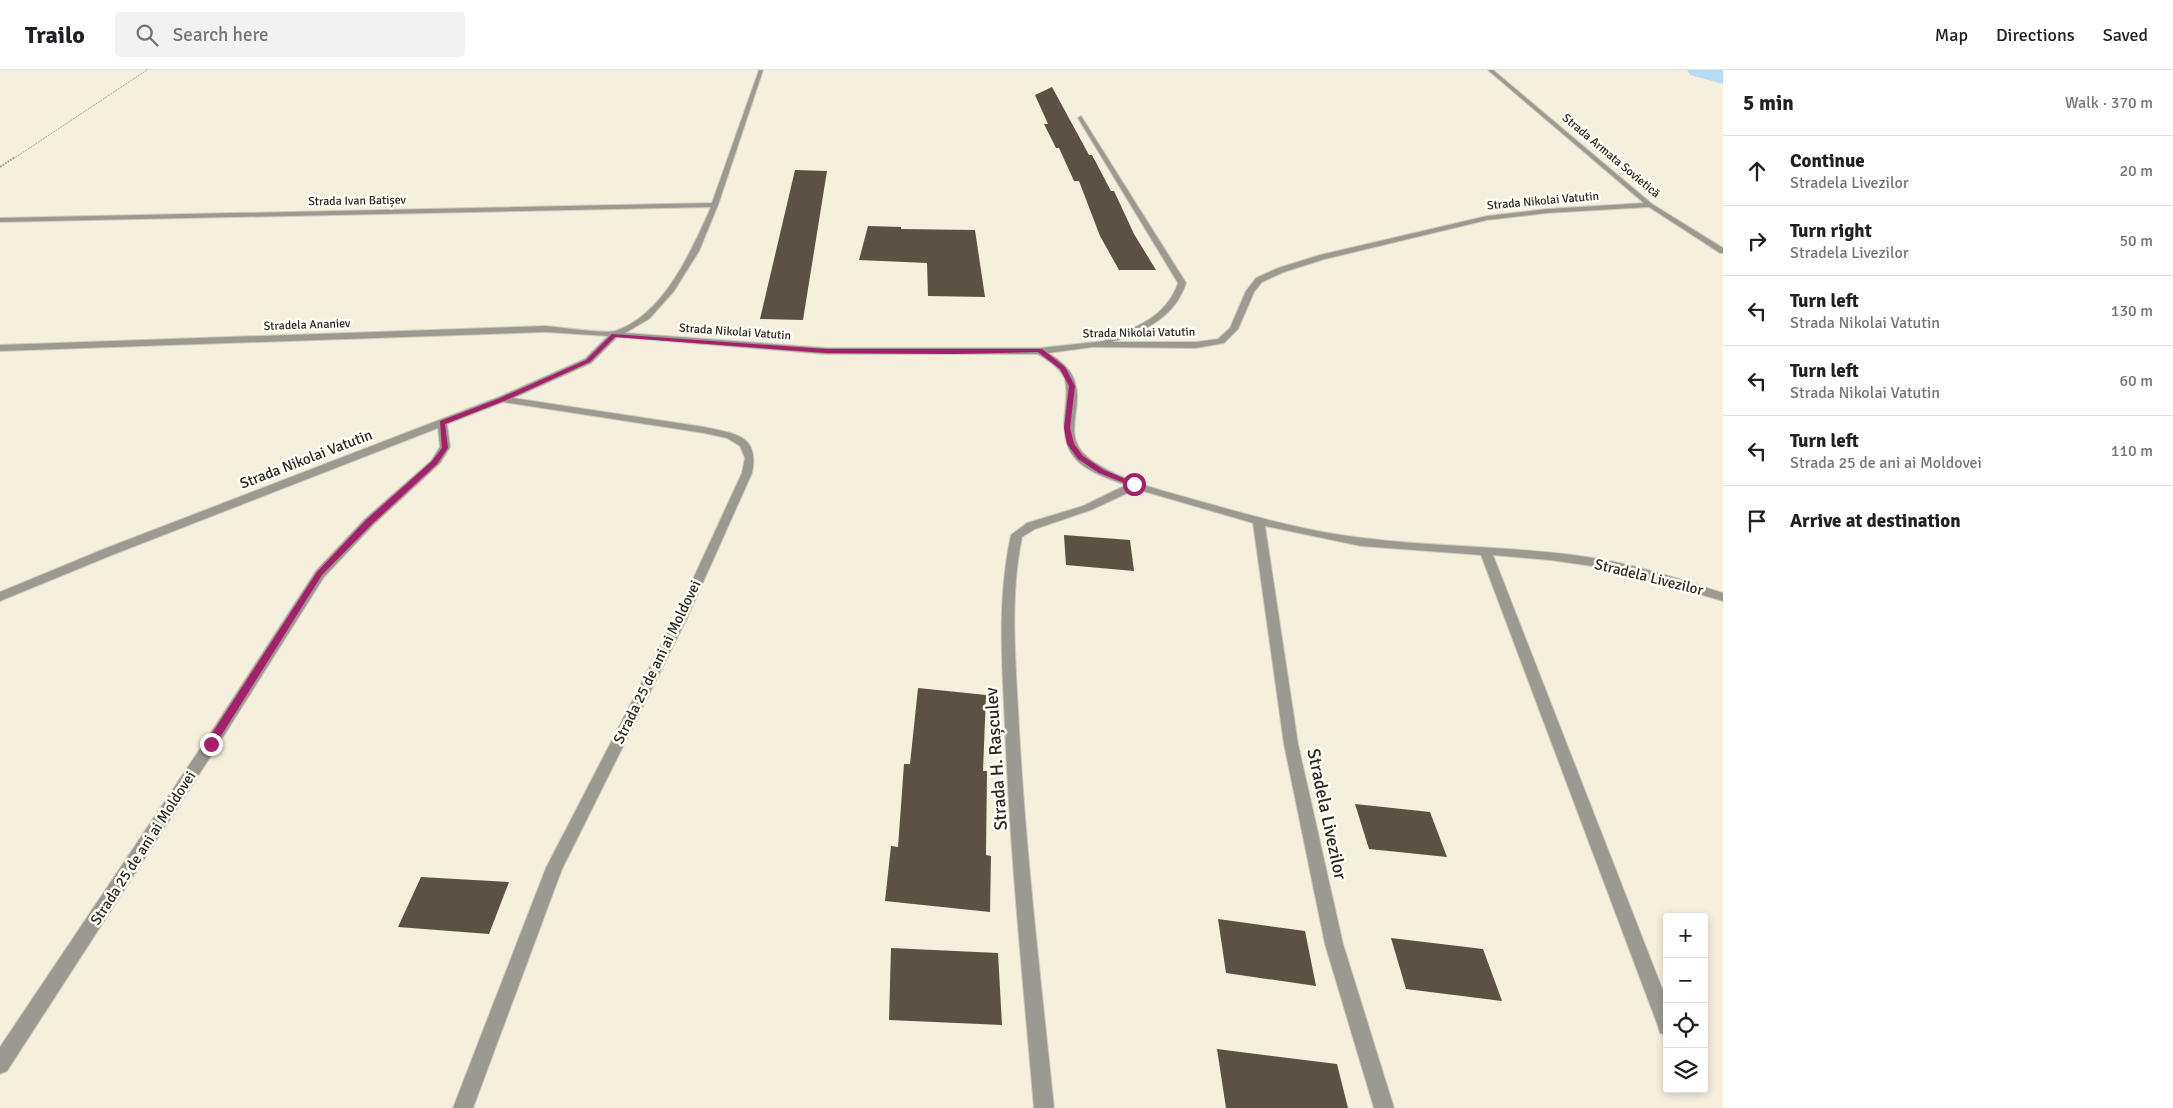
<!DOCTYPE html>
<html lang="en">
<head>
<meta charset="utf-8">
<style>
  body { margin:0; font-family:Signika,sans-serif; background:#f2f2f2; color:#202124 }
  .controls { position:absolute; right:15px; bottom:15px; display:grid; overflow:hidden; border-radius:5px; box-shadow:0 2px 8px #0003 }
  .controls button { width:45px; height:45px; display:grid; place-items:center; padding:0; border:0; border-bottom:1px solid #e0e0e0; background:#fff; color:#202124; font:25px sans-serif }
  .stop { position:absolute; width:15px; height:15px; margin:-11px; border:4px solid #a51f6b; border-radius:50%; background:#fff }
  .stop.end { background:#a51f6b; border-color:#fff; box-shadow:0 1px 5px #0008 }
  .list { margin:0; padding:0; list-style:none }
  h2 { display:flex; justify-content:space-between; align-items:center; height:65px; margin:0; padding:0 20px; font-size:21px }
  h2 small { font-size:16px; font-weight:400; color:#757577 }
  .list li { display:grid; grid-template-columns:32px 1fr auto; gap:15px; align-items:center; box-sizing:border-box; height:70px; padding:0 20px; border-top:1px solid #e0e0e0 }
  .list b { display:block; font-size:19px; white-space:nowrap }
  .list p { margin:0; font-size:16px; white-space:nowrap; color:#757577 }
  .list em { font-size:16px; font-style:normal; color:#757577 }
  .icon { flex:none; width:28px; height:28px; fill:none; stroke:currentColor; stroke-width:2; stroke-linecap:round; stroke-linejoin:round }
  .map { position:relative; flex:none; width:1723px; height:1038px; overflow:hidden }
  header { display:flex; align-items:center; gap:30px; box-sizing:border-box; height:70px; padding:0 25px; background:#fff; border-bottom:1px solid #e0e0e0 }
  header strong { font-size:24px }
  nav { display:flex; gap:28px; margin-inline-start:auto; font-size:18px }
  .search { width:350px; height:45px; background:#f2f2f2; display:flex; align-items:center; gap:12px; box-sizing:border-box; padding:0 18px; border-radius:5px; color:#757577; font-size:19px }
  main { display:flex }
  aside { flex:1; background:#fff }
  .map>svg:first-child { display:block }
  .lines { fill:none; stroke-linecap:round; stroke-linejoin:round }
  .river { fill:#b6dcf6; fill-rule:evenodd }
  .building { fill:#5b5245 }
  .minor-casing { stroke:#d0cbbc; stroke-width:2 }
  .path-far1 { stroke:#aaa598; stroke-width:1; stroke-dasharray:2 1; stroke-linecap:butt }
  .path { stroke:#aaa598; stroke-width:2; stroke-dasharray:2 1; stroke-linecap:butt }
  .minor { fill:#9b9992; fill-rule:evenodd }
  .route { fill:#a51f6b }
  .labels { text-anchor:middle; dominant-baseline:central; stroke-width:5; stroke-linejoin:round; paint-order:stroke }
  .far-street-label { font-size:12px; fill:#2a2822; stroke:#fffdf6 }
  .street-label { font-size:15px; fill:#2a2822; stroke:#fffdf6 }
  .near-street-label { font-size:18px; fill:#2a2822; stroke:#fffdf6 }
</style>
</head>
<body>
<header>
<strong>Trailo</strong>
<div class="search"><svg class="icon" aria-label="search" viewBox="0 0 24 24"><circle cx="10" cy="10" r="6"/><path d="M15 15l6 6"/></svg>Search here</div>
<nav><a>Map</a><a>Directions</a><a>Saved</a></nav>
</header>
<main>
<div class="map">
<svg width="1723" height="1038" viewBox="0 0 1723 1038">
  <rect width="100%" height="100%" fill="#f5efde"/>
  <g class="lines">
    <!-- river -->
    <path class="river" d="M1687,0H1723V14L1690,5Z"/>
  </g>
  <!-- building -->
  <path class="building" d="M1052,17L1089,85H1092L1111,121H1114L1134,164L1156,200H1119L1100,166L1079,111H1074L1059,78H1056L1044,54H1048L1035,25Z
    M795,100L827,101L803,250L760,249Z
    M868,156L901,157V159L975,160L985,227L928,226L927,193L859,190Z
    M1064,465L1130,470L1134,501L1066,495Z
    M918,618L986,625L983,701H987L986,785L991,786L990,842L885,831L891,776L898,777L904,694H910Z
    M1355,734L1430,742L1447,787L1369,779Z
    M421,807L509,812L489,864L398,857Z
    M1218,849L1305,861L1316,916L1226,903Z
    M1391,868L1483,879L1502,931L1406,919Z
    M891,878L998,883L1002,955L889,950Z
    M1217,979L1337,994L1348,1038H1226Z"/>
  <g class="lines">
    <defs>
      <path id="minor" d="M759,0H763L718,135L699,181L674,221L649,249L625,263L826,278H1040L1105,271V268C1136,259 1167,246 1178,213L1078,48L1081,46L1186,213C1175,247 1145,261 1112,272H1196L1218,269L1230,258L1246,221L1256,208L1278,198L1320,185L1487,146L1547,139L1644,133L1488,0H1493L1652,134L1723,178V183H1720L1649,137L1547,143L1487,150L1325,189L1284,202L1262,212L1254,222L1238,259L1224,273L1196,278L1093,277L1048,283C1058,289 1068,296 1073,307C1088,340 1054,368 1097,394C1128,413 1165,421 1199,431C1253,446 1307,462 1363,468C1435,477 1507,476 1580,486C1629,492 1676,508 1723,523V531L1613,499L1550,490L1493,485L1667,931V965L1660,963L1658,956L1481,485L1361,476L1265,456L1298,674L1343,874L1394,1038H1374L1325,874L1284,674L1253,453L1136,419L1091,440L1035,459L1022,467C1009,530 1016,594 1019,658C1026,785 1041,912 1054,1038H1034C1023,911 1010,784 1005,657C1002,592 997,529 1011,465L1027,453L1083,436L1126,415C1084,400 1059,390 1065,341C1066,330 1068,317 1064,307C1058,296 1047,290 1038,284H826L617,267L591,293L513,328L704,357C734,364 760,364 752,403L687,548L562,799L473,1038H453L546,798L675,548L742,403L745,388L740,376L727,368L704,363L503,332L447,354L450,377L440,393L373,455L324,507L216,678L7,1001L0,1004V977L206,670L316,501L365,449L431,391L440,377L438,358L112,485L0,531V522L104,479L499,327L585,289L608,266L546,262L0,281V275L546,256C558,257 606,264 615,261C664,245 692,180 711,137L0,152V148L712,133Z"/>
    </defs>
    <!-- minor casing -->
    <use href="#minor" class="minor-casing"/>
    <!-- path-far1 -->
    <path class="path-far1" d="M13,89L147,0"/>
    <!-- path -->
    <path class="path" d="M0,97L15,87"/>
    <!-- minor -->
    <use href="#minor" class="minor"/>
  </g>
  <!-- route -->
  <path class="route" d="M612,264L826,279H1042L1065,297L1075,316L1070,358L1074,374L1083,386L1104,400L1138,414L1132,416L1099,403L1078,389L1067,374L1064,358L1069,316L1060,299L1038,282L954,284L826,283L615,267L590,292L504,331L445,354L448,378L437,394L372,454L322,505L214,677H207V671L317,502L366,450L432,391L442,378L440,351L500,328L586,290Z"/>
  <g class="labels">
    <!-- far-street labels -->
    <g class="far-street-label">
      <text transform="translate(1611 86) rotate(40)">Strada Armata Sovietică</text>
      <text transform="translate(357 131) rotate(-1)">Strada Ivan Batișev</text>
      <text transform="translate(1543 131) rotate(-5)">Strada Nikolai Vatutin</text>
      <text transform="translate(307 255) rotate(-2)">Stradela Ananiev</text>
      <text transform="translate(735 262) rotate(4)">Strada Nikolai Vatutin</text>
      <text transform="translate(1139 263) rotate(-1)">Strada Nikolai Vatutin</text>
    </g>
    <!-- street labels -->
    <g class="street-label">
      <text transform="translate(306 389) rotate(-21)">Strada Nikolai Vatutin</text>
      <text transform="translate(1649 507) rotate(14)">Stradela Livezilor</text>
      <text transform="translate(657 592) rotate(-64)">Strada 25 de ani ai Moldovei</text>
      <text transform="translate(143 778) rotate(-57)">Strada 25 de ani ai Moldovei</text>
    </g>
    <!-- near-street labels -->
    <g class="near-street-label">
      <text transform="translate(996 689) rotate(-94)">Strada H. Rașculev</text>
      <text transform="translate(1327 744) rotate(78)">Stradela Livezilor</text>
    </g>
  </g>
</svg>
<div class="controls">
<button>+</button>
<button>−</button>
<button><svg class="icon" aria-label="locate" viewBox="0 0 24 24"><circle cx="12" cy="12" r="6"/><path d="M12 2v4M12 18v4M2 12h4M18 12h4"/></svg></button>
<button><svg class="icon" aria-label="layers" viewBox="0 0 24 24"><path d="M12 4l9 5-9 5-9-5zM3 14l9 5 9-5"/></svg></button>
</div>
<div class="stop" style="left:1134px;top:414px"></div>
<div class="stop end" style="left:211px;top:674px"></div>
</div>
<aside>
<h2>5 min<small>Walk · 370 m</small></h2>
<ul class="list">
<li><svg class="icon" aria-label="ahead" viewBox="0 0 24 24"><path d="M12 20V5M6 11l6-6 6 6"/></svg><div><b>Continue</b><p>Stradela Livezilor</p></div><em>20 m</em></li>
<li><svg class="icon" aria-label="right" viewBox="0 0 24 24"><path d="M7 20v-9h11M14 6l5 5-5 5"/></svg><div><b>Turn right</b><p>Stradela Livezilor</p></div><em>50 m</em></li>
<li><svg class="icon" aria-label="left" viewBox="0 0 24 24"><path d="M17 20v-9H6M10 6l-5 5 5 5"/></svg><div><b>Turn left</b><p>Strada Nikolai Vatutin</p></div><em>130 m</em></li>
<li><svg class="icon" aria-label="left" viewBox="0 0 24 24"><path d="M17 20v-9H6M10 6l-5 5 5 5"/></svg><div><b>Turn left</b><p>Strada Nikolai Vatutin</p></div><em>60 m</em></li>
<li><svg class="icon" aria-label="left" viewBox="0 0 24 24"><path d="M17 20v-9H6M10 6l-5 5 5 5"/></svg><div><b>Turn left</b><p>Strada 25 de ani ai Moldovei</p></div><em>110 m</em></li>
<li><svg class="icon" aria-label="arrive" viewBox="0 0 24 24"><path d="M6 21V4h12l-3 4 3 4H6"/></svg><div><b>Arrive at destination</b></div></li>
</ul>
</aside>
</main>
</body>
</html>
